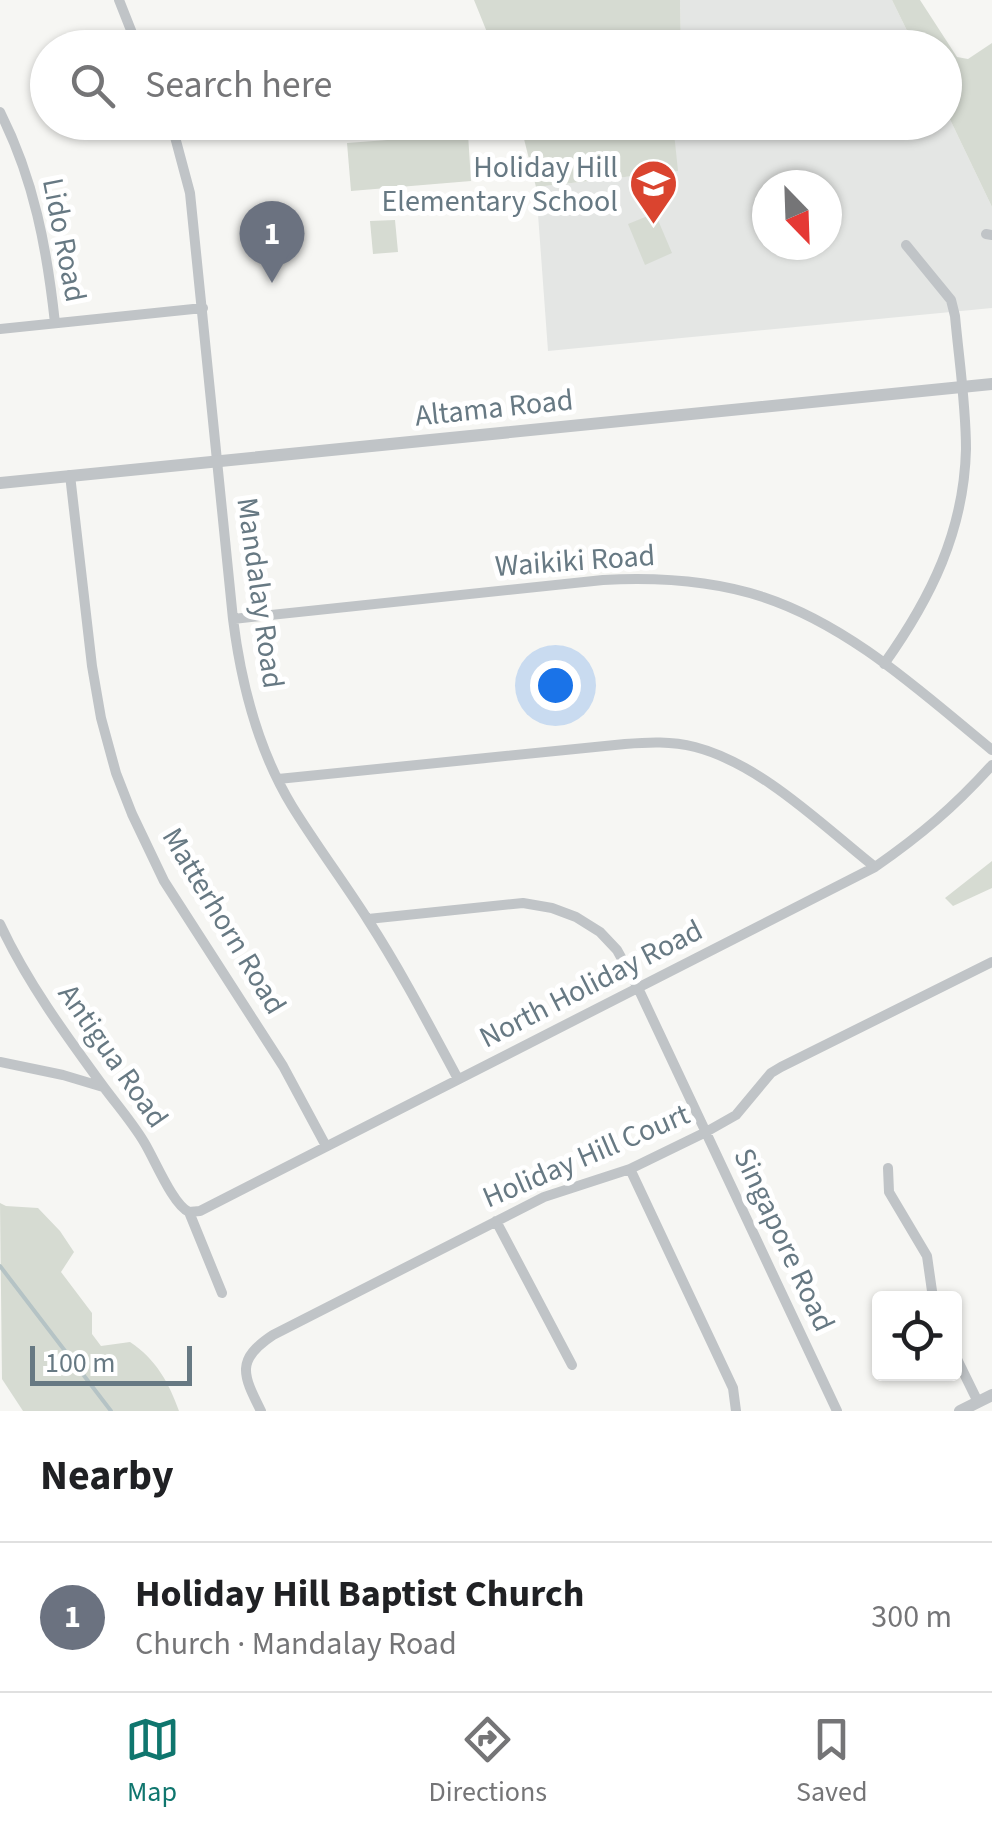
<!DOCTYPE html>
<html lang="en">
<head>
<meta charset="utf-8">
<style>
  body { margin:0; font-family:"Source Sans 3",sans-serif; background:#f2f2f2; color:#202124 }
  .controls { position:absolute; right:30px; bottom:30px; display:grid; overflow:hidden; border-radius:10px; box-shadow:0 2px 8px #0004 }
  .controls button { width:90px; height:90px; display:grid; place-items:center; padding:0; border:0; border-bottom:2px solid #e0e0e0; background:#fff; color:#202124; font:50px sans-serif }
  .compass { position:absolute; left:752px; top:170px; width:90px; height:90px; border-radius:50%; background:#fff; box-shadow:0 2px 8px #0004; rotate:157deg }
  .scale { position:absolute; left:30px; bottom:25px; width:162px; box-sizing:border-box; padding-left:10px; border:5px solid #677983; border-top:0; font-size:28px; line-height:35px; white-space:nowrap; color:#677983; -webkit-text-stroke:8px #fff; paint-order:stroke }
  .you { position:absolute; left:555px; top:685px; width:35px; height:35px; margin:-25px; border:8px solid #fff; border-radius:50%; background:#1a73e8; box-shadow:0 0 0 15px #1a73e833 }
  .badge { display:grid; place-items:center; width:65px; height:65px; border-radius:50%; background:#0f766e; color:#fff; font-size:32px; font-weight:700 }
  .pin { position:absolute; translate:-50% -82px; filter:drop-shadow(0 2px 5px #0008) }
  .pin::after { content:''; position:absolute; top:52px; width:35px; height:30px; background:inherit; clip-path:polygon(0 0,100% 0,50% 100%) }
  .list { margin:0; padding:0; list-style:none }
  h2 { display:flex; justify-content:space-between; align-items:center; height:130px; margin:0; padding:0 40px; font-size:42px }
  h2 small { font-size:32px; font-weight:400; color:#757577 }
  .list li { display:grid; grid-template-columns:65px 1fr auto; gap:30px; align-items:center; box-sizing:border-box; height:150px; padding:0 40px; border-top:2px solid #e0e0e0 }
  .list b { display:block; font-size:38px; white-space:nowrap }
  .list p { margin:0; font-size:32px; white-space:nowrap; color:#757577 }
  .list em { font-size:32px; font-style:normal; color:#757577 }
  .icon { flex:none; width:55px; height:55px; fill:none; stroke:currentColor; stroke-width:2; stroke-linecap:round; stroke-linejoin:round }
  .map { position:relative; flex:none; width:992px; height:1411px; overflow:hidden }
  .search { position:absolute; background:#fff; box-shadow:0 2px 8px #0004; left:30px; right:30px; top:30px; height:110px; display:flex; align-items:center; gap:25px; box-sizing:border-box; padding:0 35px; border-radius:55px; color:#757577; font-size:38px }
  .sheet { height:280px; background:#fff }
  nav { display:flex; justify-content:space-around; align-items:center; box-sizing:border-box; height:140px; border-top:2px solid #e0e0e0; background:#fff; font-size:28px; color:#757577 }
  nav a { display:grid; justify-items:center; gap:5px }
  nav .on { color:#0f766e }
  .map>svg:first-child { display:block }
  .built { fill:#e4e6e4; fill-rule:evenodd }
  .green { fill:#d6dbd2 }
  .lines { fill:none; stroke-linecap:round; stroke-linejoin:round }
  .stream { stroke:#b5c3c5; stroke-width:4 }
  .minor { stroke:#c0c4c7; stroke-width:10 }
  .tertiary { stroke:#c0c4c7; stroke-width:12 }
  .labels { text-anchor:middle; dominant-baseline:central; stroke-width:10; stroke-linejoin:round; paint-order:stroke }
  .poi-label { font-size:30px; fill:#677983; stroke:#fff; text-anchor:end }
  .street-label { font-size:30px; fill:#677983; stroke:#fff }
</style>
</head>
<body>
<div class="map">
<svg width="992" height="1411" viewBox="0 0 992 1411">
  <rect width="100%" height="100%" fill="#f6f6f3"/>
  <!-- built -->
  <path class="built" d="M680,0H892L915,47H681Z
    M945,109L992,207V308L548,351L536,187L677,171L673,123L944,122ZM767,185H827V245H767Z"/>
  <!-- green -->
  <path class="green" d="M474,0H680L681,47H493Z
    M892,0H920L957,57L968,59L992,43V207L945,109L944,48L915,47Z
    M520,123H673L678,171L536,187Z
    M468,134L471,181L351,191L347,143Z
    M655,213L672,253L645,265L628,224Z
    M395,220L398,252L373,254L370,221Z
    M992,861V888L953,906L945,898Z
    M0,1203L6,1206L38,1208L60,1231L74,1252L61,1272L92,1313V1334L101,1346L130,1342C156,1359 169,1383 179,1411H23L2,1379Z"/>
  <g class="lines">
    <!-- stream -->
    <path class="stream" d="M0,1266L111,1411"/>
    <!-- minor -->
    <path class="minor" d="M119,0L138,48
      M0,112C34,179 47,249 55,323
      M171,122L190,193L233,619C241,683 258,750 292,806C316,845 344,882 368,920C401,971 429,1025 458,1079
      M986,234L992,235
      M0,329L203,308
      M70,475L92,666L101,718L116,773L132,814L164,881L283,1066L326,1146
      M233,619L603,580C657,577 711,580 763,597C851,626 922,693 992,750
      M884,664C931,598 964,531 966,449C966,405 959,360 955,316L951,300L906,245
      M278,779L625,744C649,742 671,741 695,747C761,764 822,825 875,867
      M368,919L523,903L552,908L576,917L600,932L617,950L638,988L837,1411
      M0,924C27,982 65,1034 103,1086C117,1105 132,1122 144,1142C155,1160 173,1205 189,1212
      M0,1062L63,1075L103,1087
      M888,1168L889,1192L927,1256L933,1298
      M630,1169L733,1388L736,1411
      M189,1212L200,1211L875,867C921,835 954,807 992,765
      M189,1212L222,1293
      M496,1221L572,1365
      M954,1353L978,1402
      M261,1411C243,1375 235,1360 273,1335L544,1197L630,1169L706,1132L736,1115L771,1073L781,1067L992,962"/>
    <!-- tertiary -->
    <path class="tertiary" d="M0,483L992,384
      M960,1411L992,1395"/>
  </g>
  <!-- icons -->
  <defs>
    <symbol id="school-pin" viewBox="-11 -11 22 30"><path d="M0 17L-7.5 6A9.5 9.5 0 1 1 7.5 6Z" fill="#da442f" stroke="#fff"/><path d="M0-5L7-2L0 1L-7-2ZM-4 1L0 2.5L4 1V4Q0 6-4 4Z" fill="#fff"/></symbol>
  </defs>
  <g fill-rule="evenodd">
    <use href="#school-pin" x="626" y="156" width="55" height="75"/>
  </g>
  <g class="labels">
    <!-- poi labels -->
    <g class="poi-label">
      <text x="618" y="167">Holiday Hill<tspan x="618" dy="34">Elementary School</tspan></text>
    </g>
    <!-- street labels -->
    <g class="street-label">
      <text transform="translate(64 240) rotate(79)">Lido Road</text>
      <text transform="translate(494 408) rotate(-6)">Altama Road</text>
      <text transform="translate(575 561) rotate(-4)">Waikiki Road</text>
      <text transform="translate(260 593) rotate(82)">Mandalay Road</text>
      <text transform="translate(224 921) rotate(59)">Matterhorn Road</text>
      <text transform="translate(591 984) rotate(-27)">North Holiday Road</text>
      <text transform="translate(113 1056) rotate(55)">Antigua Road</text>
      <text transform="translate(586 1156) rotate(-23)">Holiday Hill Court</text>
      <text transform="translate(784 1240) rotate(65)">Singapore Road</text>
    </g>
  </g>
</svg>
<div class="controls">
<button><svg class="icon" aria-label="locate" viewBox="0 0 24 24"><circle cx="12" cy="12" r="6"/><path d="M12 2v4M12 18v4M2 12h4M18 12h4"/></svg></button>
</div>
<svg class="compass" viewBox="-18 -18 36 36"><path d="M0-13l5 13h-10z" fill="#e53935"/><path d="M0 13l5-13h-10z" fill="#757577"/></svg>
<div class="scale">100 m</div>
<div class="you"></div>
<div class="pin badge" style="left:272px;top:283px;background:#6b7280">1</div>
<div class="search"><svg class="icon" aria-label="search" viewBox="0 0 24 24"><circle cx="10" cy="10" r="6"/><path d="M15 15l6 6"/></svg>Search here</div>
</div>
<section class="sheet">
<h2>Nearby<small></small></h2>
<ul class="list">
<li><span class="badge" style="background:#6b7280">1</span><div><b>Holiday Hill Baptist Church</b><p>Church · Mandalay Road</p></div><em>300 m</em></li>
</ul>
</section>
<nav>
<a class="on"><svg class="icon" aria-label="map" viewBox="0 0 24 24"><path d="M3 6l6-2 6 2 6-2v14l-6 2-6-2-6 2zM9 4v14M15 6v14"/></svg>Map</a>
<a><svg class="icon" aria-label="directions" viewBox="0 0 24 24"><path d="M12 3l9 9-9 9-9-9zM9 14v-3h6M13 9l2 2-2 2"/></svg>Directions</a>
<a><svg class="icon" aria-label="saved" viewBox="0 0 24 24"><path d="M7 4h10v16l-5-4-5 4z"/></svg>Saved</a>
</nav>
</body>
</html>
